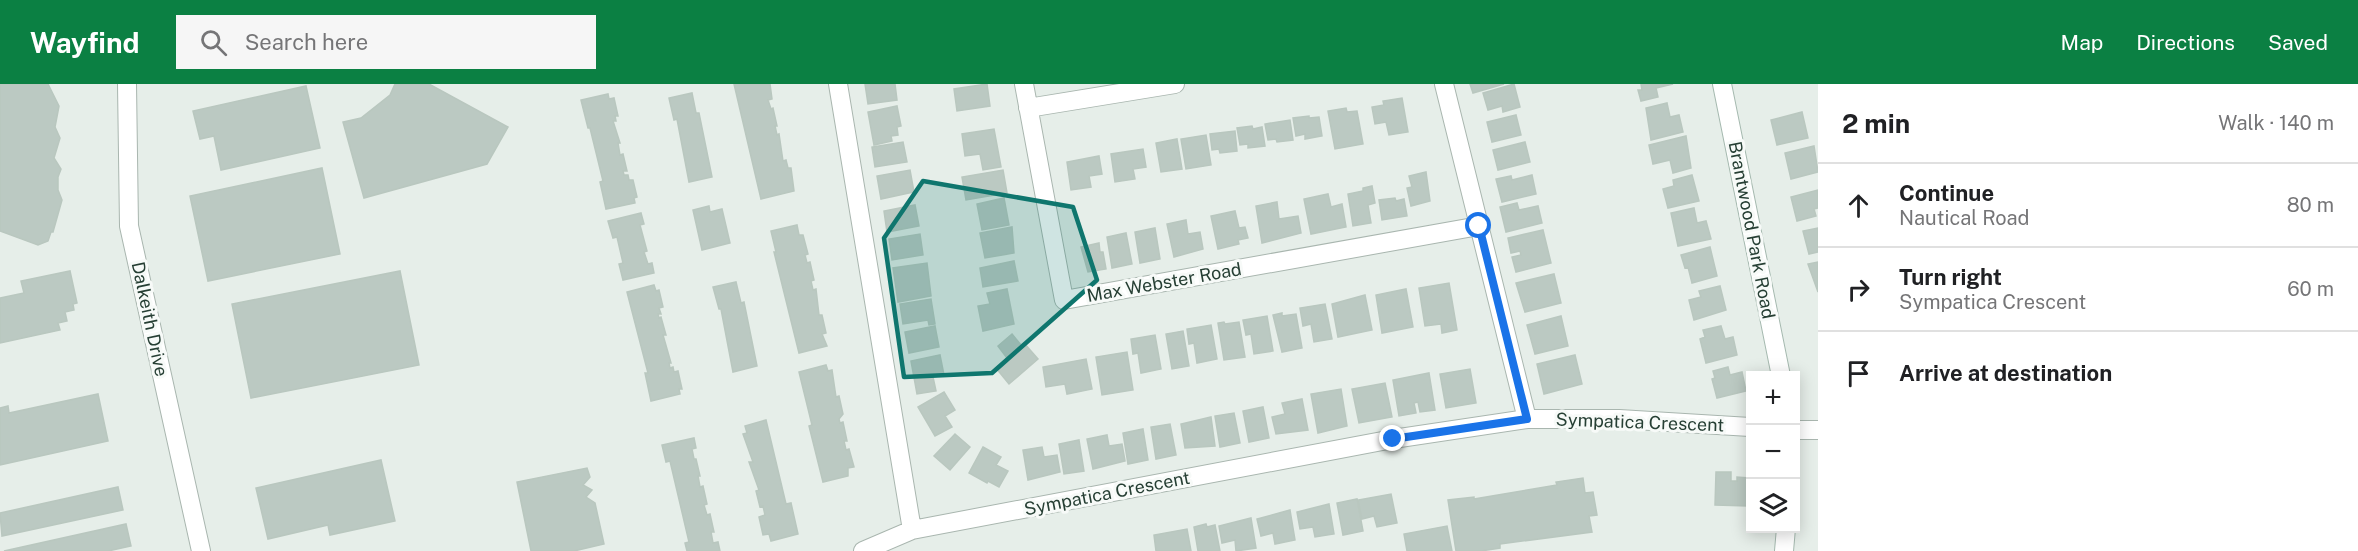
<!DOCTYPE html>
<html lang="en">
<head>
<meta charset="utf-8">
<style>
  body { margin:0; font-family:"Public Sans",sans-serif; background:#f6f6f6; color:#202124 }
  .controls { position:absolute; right:18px; bottom:18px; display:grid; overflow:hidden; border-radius:0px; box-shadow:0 3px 15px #0003 }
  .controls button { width:54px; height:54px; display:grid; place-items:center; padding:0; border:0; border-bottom:2px solid #e0e0e0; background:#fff; color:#202124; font:30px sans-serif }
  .stop { position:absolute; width:18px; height:18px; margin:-14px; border:4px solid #1a73e8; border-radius:50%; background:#fff }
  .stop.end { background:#1a73e8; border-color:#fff; box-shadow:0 2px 6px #0008 }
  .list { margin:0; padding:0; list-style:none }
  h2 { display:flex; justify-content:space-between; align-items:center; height:78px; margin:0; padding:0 24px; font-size:26px }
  h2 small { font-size:20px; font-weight:400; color:#757577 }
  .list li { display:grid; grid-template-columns:39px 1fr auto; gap:18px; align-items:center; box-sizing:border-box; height:84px; padding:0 24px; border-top:2px solid #e0e0e0 }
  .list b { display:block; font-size:22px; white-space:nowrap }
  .list p { margin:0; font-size:20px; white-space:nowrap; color:#757577 }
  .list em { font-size:20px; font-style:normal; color:#757577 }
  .icon { flex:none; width:33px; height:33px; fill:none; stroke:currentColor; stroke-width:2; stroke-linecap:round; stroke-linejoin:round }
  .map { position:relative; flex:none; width:1818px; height:467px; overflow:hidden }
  header { display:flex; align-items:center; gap:36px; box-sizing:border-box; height:84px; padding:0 30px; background:#0b8043; color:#fff }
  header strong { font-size:28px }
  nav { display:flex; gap:33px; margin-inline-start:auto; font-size:21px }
  .search { width:420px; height:54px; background:#f6f6f6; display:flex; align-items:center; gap:15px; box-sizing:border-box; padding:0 21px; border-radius:0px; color:#757577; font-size:22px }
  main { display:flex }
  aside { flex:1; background:#fff }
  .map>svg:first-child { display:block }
  .building { fill:#bbc9c2; stroke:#b9c7bf; stroke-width:1.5 }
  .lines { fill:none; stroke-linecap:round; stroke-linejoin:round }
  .street-casing { stroke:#a9b6af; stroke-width:20 }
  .secondary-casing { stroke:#a5b9af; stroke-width:20 }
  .street { stroke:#fff; stroke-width:18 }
  .secondary { stroke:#fff; stroke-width:18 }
  .route { stroke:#1a73e8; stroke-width:8 }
  .marked { fill:#0f766e; fill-opacity:0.2; stroke:#0f766e; stroke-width:4.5; stroke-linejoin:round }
  .labels { text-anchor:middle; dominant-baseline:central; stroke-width:6; stroke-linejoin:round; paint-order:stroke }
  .street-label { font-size:18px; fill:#263f34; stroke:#f7faf8 }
</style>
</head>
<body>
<header>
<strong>Wayfind</strong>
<div class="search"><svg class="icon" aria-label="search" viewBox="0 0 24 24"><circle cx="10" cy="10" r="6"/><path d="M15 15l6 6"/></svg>Search here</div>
<nav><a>Map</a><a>Directions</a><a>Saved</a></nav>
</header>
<main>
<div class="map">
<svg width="1818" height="467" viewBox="0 0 1818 467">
  <rect width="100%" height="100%" fill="#e6eee9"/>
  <!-- building -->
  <path class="building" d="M0,0H48L59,22L55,43L60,54L54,74L61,85L58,93V106L62,116L53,148H51L48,157L38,161L0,147Z
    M395,0H429L508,43L487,80L364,114L343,38L361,34L390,11Z
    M734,0H770L772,15L768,16L771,25L773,24L777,42H775L777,51L779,50L783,77L786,76L788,84H791L794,107L761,115Z
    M865,0H895L897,16L868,20Z
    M987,0L990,22L957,27L954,5Z
    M1470,0H1504L1473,9Z
    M1514,0L1520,23L1503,28L1502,22L1488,26L1483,9Z
    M1641,0H1673L1656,4L1658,13L1641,17L1638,6H1642Z
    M306,2L320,64L221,86L214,52L200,55L193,27Z
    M692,9L696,29H699L712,93L689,98L677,35L674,36L669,14Z
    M608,10L609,15L614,14L618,32H615L616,37H613L620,59H618L620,71L623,70L627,87H623L624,91H628L629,96H633L637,113L634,114L635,119L606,125L600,98L603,97L590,44H588L581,16Z
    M1402,14L1408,48L1389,51L1386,38L1375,40L1372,23L1384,21L1383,17Z
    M1667,19L1670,33L1679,31L1683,48L1651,56L1646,24Z
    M897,22L901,42L897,43L898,51L891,52L892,57L874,61L868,28Z
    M1346,24L1347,28L1357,27L1363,60L1335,65L1328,27Z
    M1802,28L1808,54L1777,61L1771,36Z
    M1516,31L1521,51L1492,58L1487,38Z
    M1309,32V34L1319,33L1322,52L1305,55V50L1296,52L1293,34Z
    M1290,36L1293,56L1277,58L1276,55L1268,56L1265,40Z
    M1252,42L1253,45L1262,43L1265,62L1248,64V60L1240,61L1237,44Z
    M994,45L1001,83L983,86L980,70L965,72L962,50Z
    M1235,47L1237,67L1220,69L1219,65L1212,66L1210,50Z
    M1206,51L1211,81L1186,85L1181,55Z
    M1686,52L1691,84L1673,89L1670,76L1653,80L1649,61Z
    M1177,55L1182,85L1161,88L1156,59Z
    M903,58L907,78L875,83L872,63Z
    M1525,58L1530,78L1498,86L1493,66Z
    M1814,62L1818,88L1791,95L1785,69Z
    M1143,65L1146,83L1133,85L1135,95L1115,98L1111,70Z
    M1099,72L1102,90L1089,92L1091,103L1071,106L1067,78Z
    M322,84L340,170L208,197L190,112Z
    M910,86L914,108L881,115L877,92Z
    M1003,86L1007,109L966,116L962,93Z
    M1426,88L1430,117L1411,122L1407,104L1412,103L1409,92Z
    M1532,91L1536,110L1502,118L1496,95L1511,92L1512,96Z
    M1692,91L1699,117L1668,124L1663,105L1674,102L1673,96Z
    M1372,102L1375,119L1368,121L1371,139L1353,142L1348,110L1363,107V104Z
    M1818,106V124L1814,125L1816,132L1797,137L1791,113Z
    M1328,110L1331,123L1342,120L1346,143L1311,150L1304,115Z
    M1004,114L1009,141L982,146L977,120Z
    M1395,114L1396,117L1404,115L1407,132L1382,136L1379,116Z
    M1277,118L1279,135L1298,132L1301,149L1262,159L1256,122Z
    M1517,119L1519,126L1538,122L1542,139L1506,148L1500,123Z
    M915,121L919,142L887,148L884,127Z
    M709,122L710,128L722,125L730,159L702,166L693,126Z
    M1694,124L1697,139L1706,137L1711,155L1678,162L1671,129Z
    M1235,127L1239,144L1245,143L1248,154L1238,156L1239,160L1218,165L1211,132Z
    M641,129L644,140L640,141L647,167L644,168L648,180L652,179L654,189L623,196L619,180L623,179L617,153L613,154L608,137Z
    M1186,136L1188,150L1200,148L1203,165L1174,173L1167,140Z
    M797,141L799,151H803L808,170L805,171L807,179L810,178L814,196L811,197L813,206L816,205L819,231H822L826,249L822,250L827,262L799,269L774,168H776L771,147Z
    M1012,143L1014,169L985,174L980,149Z
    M1155,144L1160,175L1140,179L1135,148Z
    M1818,144V168L1809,170L1803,147Z
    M1543,146L1551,179L1516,188L1512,173L1521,171L1520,167L1511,169L1508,154Z
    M1126,149L1132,180L1112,184L1107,153Z
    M920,150L923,171L892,176L889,155Z
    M1099,159L1100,168H1103L1106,185L1088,188L1081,163Z
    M1710,163L1717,192L1692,199L1688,183L1685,184L1681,171Z
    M1014,177L1018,197L983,203L980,184Z
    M1818,178V208L1808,180Z
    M927,179L931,212L898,218L893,184Z
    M70,187L77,219L73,220L74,226L65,228L67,237L58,239L60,246L0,259V214L24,209L21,197Z
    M400,187L419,281L251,314L232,220Z
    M1554,190L1561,219L1525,228L1516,199Z
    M736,198L741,219L744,218L757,282L733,288L721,225H719L713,203Z
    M1449,199L1457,246L1442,249L1441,240L1425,242L1419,204Z
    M654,201L656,207L659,206L663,223L659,224L661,230H658L659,234L661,233L666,251H663L671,279H669L670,284L673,283L674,288L678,287L682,305H679L680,310L651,317L645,289H648L627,208Z
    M1720,202L1726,226L1694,236L1689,216L1701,213L1699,207Z
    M1007,205L1014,240L983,247L978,222L990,220L987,209Z
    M1406,205L1413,243L1382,249L1376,211Z
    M1365,211L1372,246L1338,253L1332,220Z
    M931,215L935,240L929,241L928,236L903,240L900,220Z
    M1325,220L1332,255L1314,258L1311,240L1303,242L1300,224Z
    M1282,229V232L1296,230L1302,264L1282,268L1273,231Z
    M1267,232L1273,267L1254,270L1251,250L1246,251L1243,236Z
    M1561,232L1568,262L1535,270L1527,241Z
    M1224,238L1225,240L1239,238L1245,273L1224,276L1218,239Z
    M1211,241L1217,275L1197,279L1194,259L1189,260L1187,245Z
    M935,242L939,263L909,269L905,248Z
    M1721,242L1725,255L1733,253L1737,271L1706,279L1700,255L1705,253L1703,246Z
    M1183,247L1189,282L1172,285L1166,250Z
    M1012,250L1021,261L1024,259L1038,275L1009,300L996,284L1007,274L998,262Z
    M1155,251L1161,285L1141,289L1138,269L1133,270L1131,255Z
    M1127,268L1133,306L1102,311L1096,273Z
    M940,271L944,291L933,293L936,307L917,310L911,277Z
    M1575,271L1582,300L1544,310L1537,280Z
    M1086,275L1092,305L1067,310L1065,300L1046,303L1043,283Z
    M826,281L828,287L832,286L836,313L839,312L843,330L839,335L840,339L843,338L847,357H844L846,366L849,365L854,383L848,384V392L823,398L809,342L812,341L799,288Z
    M1728,283L1730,291L1742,288L1746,307L1717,314L1712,295L1715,294L1713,287Z
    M1470,285L1476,319L1446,324L1440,290Z
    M1429,289L1435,326L1420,328L1418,318L1414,319L1416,329L1399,332L1393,296Z
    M1385,299L1392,333L1359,339L1352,305Z
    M1341,305L1347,342L1318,349L1311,310Z
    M944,308L955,326L945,332L952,343L935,352L918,323Z
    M98,310L108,357L0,381V324L8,322L9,329Z
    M1302,315L1308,346L1276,350L1272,333L1285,330L1282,319Z
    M1263,323L1269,354L1249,358L1243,327Z
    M1234,329L1240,359L1220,363L1215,332Z
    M1211,333L1215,362L1185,364L1181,340Z
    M766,336L786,420L791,419L798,450L771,457L769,450L763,451L759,433L765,431L763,422L760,423L756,407L759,406L749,378H753L743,350L747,349L745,342Z
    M1170,340L1176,371L1156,375L1151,343Z
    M1143,345L1148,376L1128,380L1123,349Z
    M955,350L970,363L950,386L934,372Z
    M1107,351L1109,362L1122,360L1125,377L1093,385L1087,355Z
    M694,354L696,364L692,365L694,375H696L700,392H698L700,403L703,402L707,420L704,421L707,431L710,430L714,448H711L713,459L718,458L720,467H687L685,459L689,458L670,377L666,378L662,361Z
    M1079,356L1084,387L1064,390L1059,360Z
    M983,363L1001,373L996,381L1008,387L999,403L988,397L987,399L969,389Z
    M1042,363L1044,373L1057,371L1060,388L1028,396L1023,366Z
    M381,376L395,437L330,451L328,441L268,455L256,404Z
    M587,384L590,393L583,401L592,406L586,413L595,419L604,460L574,467H531L517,398Z
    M1716,388H1731V397H1737V393L1749,394L1748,422L1715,421Z
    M1583,394L1585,409L1593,408L1597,431L1589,432L1592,448L1500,460V464L1481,467H1456L1448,416L1474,413V415L1557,401L1556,398Z
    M118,403L123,426L2,452L0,429Z
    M1391,410L1397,439L1377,443L1374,432L1362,435L1358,416Z
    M1357,415L1363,447L1343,451L1337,419Z
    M1329,420L1334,450L1315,453L1313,443L1300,445L1297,428Z
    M1290,426L1295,456L1275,460L1273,449L1261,452L1257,435Z
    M1251,434L1256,464L1236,467L1235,456L1222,459L1219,442Z
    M126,440L131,462L108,467H4Z
    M1206,440L1207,443L1215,441L1220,467H1198L1194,443Z
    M1447,442L1452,467H1407L1404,450Z
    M1187,445L1191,467H1156L1154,451Z"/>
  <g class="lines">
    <defs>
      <path id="street" d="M127,0L129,142L201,467
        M838,0L912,446
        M1024,0L1064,216L1479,142
        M1444,0L1527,335
        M1028,24L1175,0
        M1796,346H1818
        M863,467L912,446L1393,355L1527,335H1619L1750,343"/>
      <path id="secondary" d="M1722,0L1781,292
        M1784,467L1786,444"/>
    </defs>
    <!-- street casing -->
    <use href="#street" class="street-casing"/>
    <!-- secondary casing -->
    <use href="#secondary" class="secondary-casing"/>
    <!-- street -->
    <use href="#street" class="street"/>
    <!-- secondary -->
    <use href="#secondary" class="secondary"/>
  </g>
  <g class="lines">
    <!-- route -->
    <path class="route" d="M1393,355L1527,335L1479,142"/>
  </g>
  <!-- marked area -->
  <path class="marked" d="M923,97L1073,123L1097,196L992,289L904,293L884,154Z"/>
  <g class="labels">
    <!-- street labels -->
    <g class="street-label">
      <text transform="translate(1752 146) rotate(79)">Brantwood Park Road</text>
      <text transform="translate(1164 198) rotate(-10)">Max Webster Road</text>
      <text transform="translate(150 235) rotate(78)">Dalkeith Drive</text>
      <text transform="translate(1640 338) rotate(2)">Sympatica Crescent</text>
      <text transform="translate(1107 409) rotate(-11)">Sympatica Crescent</text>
    </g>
  </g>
</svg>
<div class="controls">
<button>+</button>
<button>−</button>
<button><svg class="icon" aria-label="layers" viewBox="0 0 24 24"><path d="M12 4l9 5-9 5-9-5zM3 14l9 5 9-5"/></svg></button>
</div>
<div class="stop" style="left:1479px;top:142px"></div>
<div class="stop end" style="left:1393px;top:355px"></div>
</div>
<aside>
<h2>2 min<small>Walk · 140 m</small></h2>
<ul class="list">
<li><svg class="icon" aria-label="ahead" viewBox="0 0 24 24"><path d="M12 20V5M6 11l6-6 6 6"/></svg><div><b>Continue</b><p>Nautical Road</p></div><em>80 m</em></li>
<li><svg class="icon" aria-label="right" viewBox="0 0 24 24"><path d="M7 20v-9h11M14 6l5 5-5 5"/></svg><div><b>Turn right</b><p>Sympatica Crescent</p></div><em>60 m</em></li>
<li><svg class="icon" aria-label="arrive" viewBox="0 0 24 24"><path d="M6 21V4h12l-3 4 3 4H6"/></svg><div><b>Arrive at destination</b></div></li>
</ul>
</aside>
</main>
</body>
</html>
